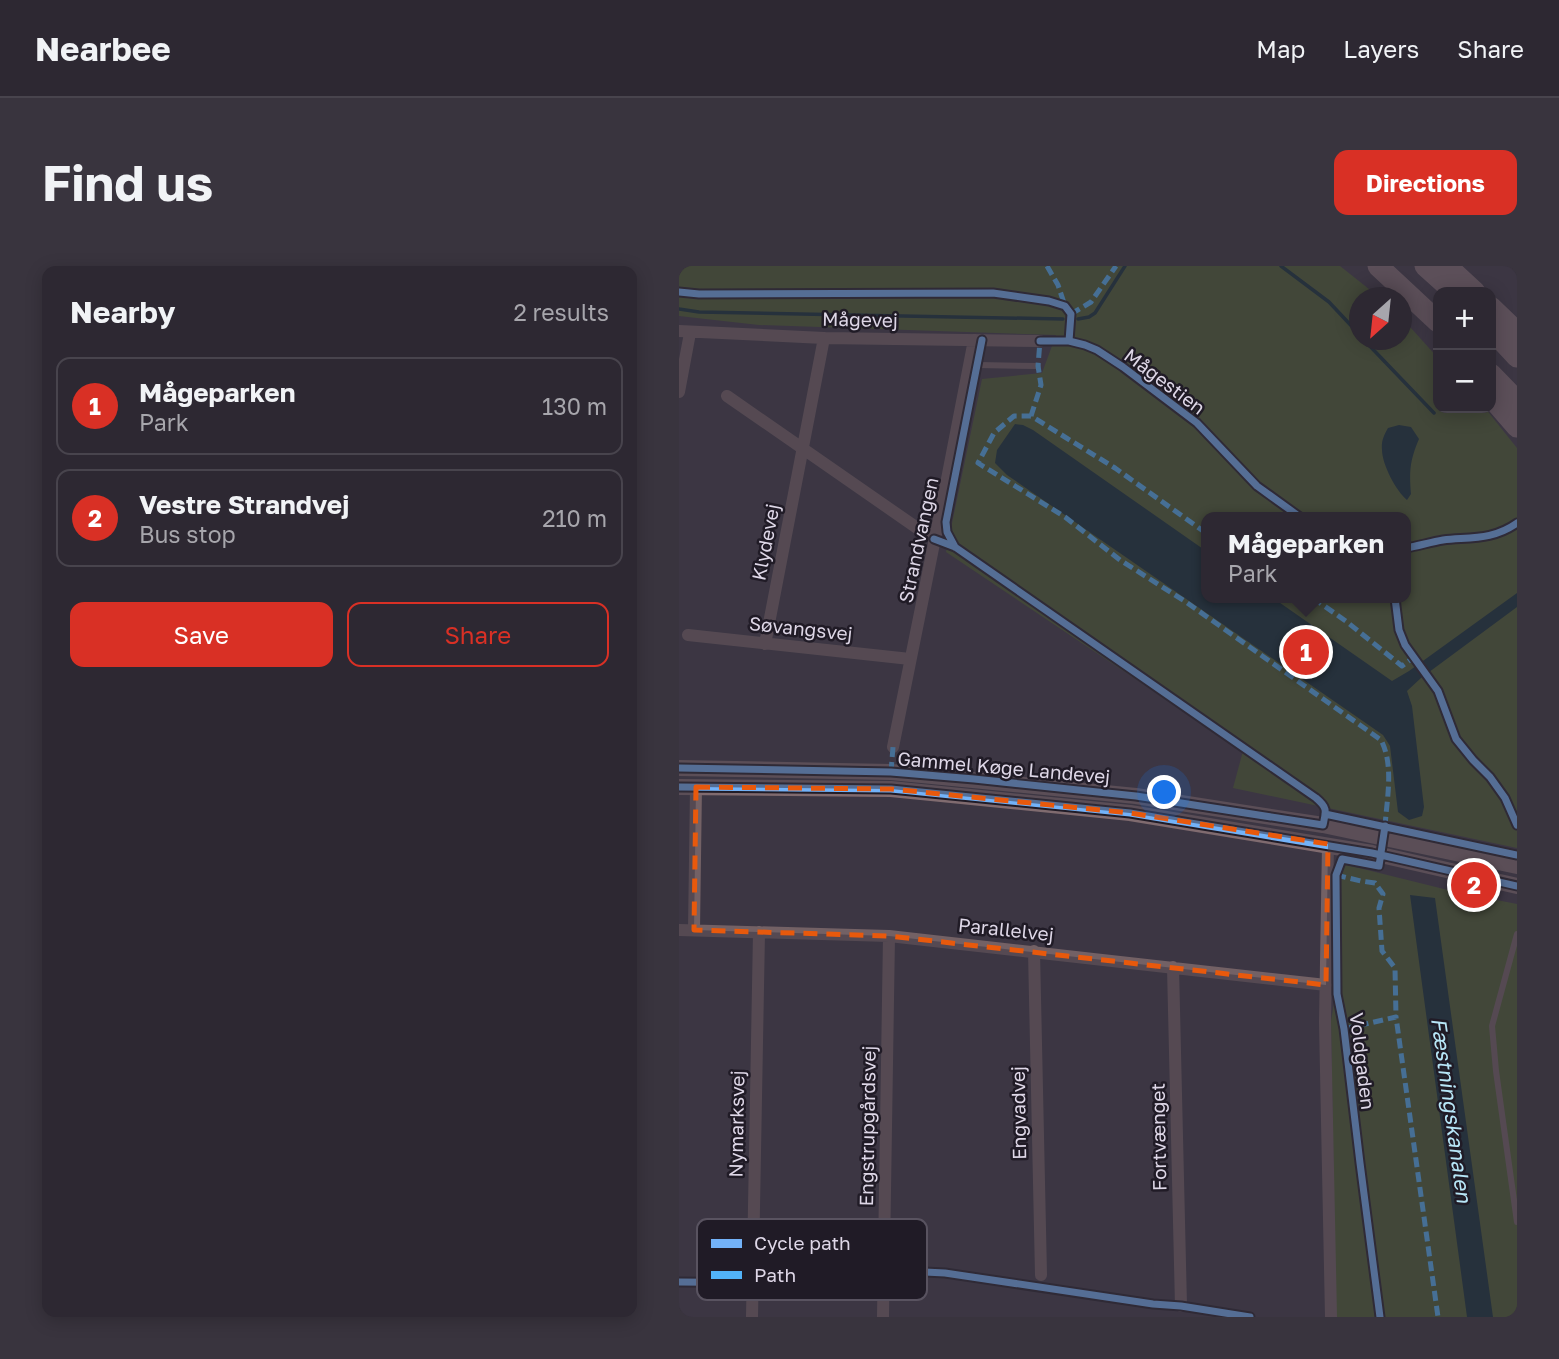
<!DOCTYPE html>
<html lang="en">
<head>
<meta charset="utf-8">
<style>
  body { margin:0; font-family:"Golos Text",sans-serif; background:#39343e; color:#f1f3f6 }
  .controls { position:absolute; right:21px; top:21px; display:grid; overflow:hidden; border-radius:14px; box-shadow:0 4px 18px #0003 }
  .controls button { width:63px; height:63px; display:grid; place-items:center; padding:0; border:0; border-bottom:2px solid #48444d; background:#2d2832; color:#f1f3f6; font:35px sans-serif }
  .compass { position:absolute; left:670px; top:21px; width:63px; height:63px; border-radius:50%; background:#2d2832; box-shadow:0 4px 18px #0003; rotate:207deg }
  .you { position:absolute; left:486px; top:527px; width:24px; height:24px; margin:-18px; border:5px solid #fff; border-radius:50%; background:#1a73e8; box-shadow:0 0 0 10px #1a73e833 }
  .badge { display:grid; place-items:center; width:46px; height:46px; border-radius:50%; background:#d93025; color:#fff; font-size:23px; font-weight:700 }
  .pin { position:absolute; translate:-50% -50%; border:4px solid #fff; box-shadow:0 2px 7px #0006 }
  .popup { position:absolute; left:522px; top:246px; width:210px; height:91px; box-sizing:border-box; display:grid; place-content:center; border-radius:14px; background:#2d2832; filter:drop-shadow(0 2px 5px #0005); font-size:23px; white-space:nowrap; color:#a7a6ac }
  .popup b { font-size:26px; color:#f1f3f6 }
  .popup::after { content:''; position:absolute; left:50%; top:100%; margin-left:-14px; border:14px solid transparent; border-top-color:#2d2832 }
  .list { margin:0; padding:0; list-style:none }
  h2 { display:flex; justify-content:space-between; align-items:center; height:91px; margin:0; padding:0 28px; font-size:30px }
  h2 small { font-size:23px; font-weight:400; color:#a7a6ac }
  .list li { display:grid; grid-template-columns:46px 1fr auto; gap:21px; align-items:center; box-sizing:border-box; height:98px; margin:0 14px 14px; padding:0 14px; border:2px solid #48444d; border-radius:14px }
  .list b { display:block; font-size:26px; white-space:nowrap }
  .list p { margin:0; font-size:23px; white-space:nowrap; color:#a7a6ac }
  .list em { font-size:23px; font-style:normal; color:#a7a6ac }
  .actions { display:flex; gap:14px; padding:21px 28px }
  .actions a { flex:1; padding:16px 0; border:2px solid #d93025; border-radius:14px; text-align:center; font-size:24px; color:#d93025 }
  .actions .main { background:#d93025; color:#fff }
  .map { position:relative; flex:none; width:838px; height:1051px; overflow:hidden; border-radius:14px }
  header { display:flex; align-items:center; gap:42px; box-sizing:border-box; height:98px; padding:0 35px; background:#2d2832; border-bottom:2px solid #48444d }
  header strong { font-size:33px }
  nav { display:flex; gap:38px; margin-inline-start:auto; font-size:24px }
  .intro { display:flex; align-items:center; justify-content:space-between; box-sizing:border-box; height:168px; padding:0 42px }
  h1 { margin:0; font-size:49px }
  .button { padding:18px 32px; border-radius:14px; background:#d93025; color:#fff; font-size:24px; font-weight:700 }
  main { display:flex; gap:42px; padding:0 42px }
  aside { flex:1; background:#2d2832; border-radius:14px; box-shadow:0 4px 18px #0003 }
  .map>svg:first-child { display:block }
  .green { fill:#4a5c2d; fill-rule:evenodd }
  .water { fill:#0d2a34 }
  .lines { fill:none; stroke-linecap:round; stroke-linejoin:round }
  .stream { stroke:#0d2a34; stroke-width:3.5 }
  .lane { stroke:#736165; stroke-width:6 }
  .street { stroke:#736165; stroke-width:12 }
  .secondary { stroke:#806b6f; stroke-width:16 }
  .highway { stroke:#836e74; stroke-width:21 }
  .quiet { stroke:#52b3f8; stroke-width:5; stroke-dasharray:10 5; stroke-linecap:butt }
  .cycleway-casing { stroke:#201b26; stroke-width:11 }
  .cycleway { stroke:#73b2f8; stroke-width:7 }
  .marked { fill:none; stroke:#e8590c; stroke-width:5; stroke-dasharray:14 9; stroke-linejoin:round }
  .labels { text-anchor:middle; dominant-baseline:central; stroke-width:5; stroke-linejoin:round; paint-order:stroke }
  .street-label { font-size:19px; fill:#ded7e7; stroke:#201b26 }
  .water-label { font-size:21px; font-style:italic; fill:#b7e6f7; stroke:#201b26 }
  .key { fill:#201b26; stroke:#595360; stroke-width:2 }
  .key-label { font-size:19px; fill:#ded7e7 }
</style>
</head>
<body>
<header>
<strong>Nearbee</strong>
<nav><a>Map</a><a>Layers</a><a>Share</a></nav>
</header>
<div class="intro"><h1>Find us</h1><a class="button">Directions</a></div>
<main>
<aside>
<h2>Nearby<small>2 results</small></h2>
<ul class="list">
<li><span class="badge">1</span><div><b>Mågeparken</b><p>Park</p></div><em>130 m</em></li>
<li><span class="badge">2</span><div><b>Vestre Strandvej</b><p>Bus stop</p></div><em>210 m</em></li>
</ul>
<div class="actions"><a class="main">Save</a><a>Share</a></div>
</aside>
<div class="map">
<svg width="838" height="1051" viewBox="0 0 838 1051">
  <rect width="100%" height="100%" fill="#3c3643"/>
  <!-- green -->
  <path class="green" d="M0,0H661L700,31L680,32V74H722L723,52L759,92V142H806L838,182V582L554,522L564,485L267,286L303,113L363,107L377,69L80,59L0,50ZM527,251H727V332H527Z
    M664,598L777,626L838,638V1051H657L652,755L661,701V625Z"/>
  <!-- water -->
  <path class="water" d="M336,158L344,159L354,164L527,285V332H594L713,415L730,405L838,327V341L742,412L728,425L733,440L745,541L743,550L730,554L719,546L711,480L704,469L328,209L316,197L318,184Z
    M720,159L732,161L740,173C731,194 730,205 732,228L728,234C717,225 703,198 703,184C702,175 705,169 709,162Z
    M731,629L756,632L814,1051H788Z"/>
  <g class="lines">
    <!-- stream -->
    <path class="stream" d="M602,0L650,36L680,68
      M0,43L20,46L384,53
      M399,53L410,51L416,47L446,0
      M685,74L755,147"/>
    <!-- lane -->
    <path class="lane" d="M299,99L359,100
      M838,668L813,760L817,805L838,956"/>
    <!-- street -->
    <path class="street" d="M0,65L145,72L361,75
      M0,126L11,67
      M48,130L241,264L256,270
      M9,369L231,393
      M86,378L145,72
      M214,481L269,208L295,74
      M649,578L646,756L652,1051
      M0,664L210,670L647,719
      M15,664L17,521
      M355,685L362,1009
      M494,701L502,1040
      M73,1051L80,666
      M204,1051L210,670"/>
    <!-- secondary -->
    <path class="secondary" d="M0,502L212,506L457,530L644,559L838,600
      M0,521L212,523L451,547L693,587L838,620"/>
    <!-- highway -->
    <path class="highway" d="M699,0L759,56
      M746,0L775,26
      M768,0L796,26
      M812,41L838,66
      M812,63L838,91
      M812,108L838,135
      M812,131L838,161"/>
    <!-- quiet -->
    <path class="quiet" d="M368,0L379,19L386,40
      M392,48L412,36L437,0
      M352,150L362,119L359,100L361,75
      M527,267L436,202L352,150H335L315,167L299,197L386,251L441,294L507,336L702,474C715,499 708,532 706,560
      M634,332L668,356L723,400L735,391
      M212,506L214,481
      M657,609L682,615L696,617L704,628L700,642L703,685L716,702L717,751
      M665,763L717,751L759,1051"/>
    <defs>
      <path id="cycleway" d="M0,26L20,28L314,27L370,35L386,40L392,48L390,75
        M361,75H390L406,79L418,84L444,101L518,157L578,220L621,251
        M276,281L268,266L267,256L303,74
        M727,282C739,280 752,276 764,274C792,271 814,274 838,257
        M716,332L720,364L726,379L759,425L777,473L794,494L811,511L826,532L838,559
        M0,502L212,506L295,513L457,530L644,559C647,545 649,542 637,532L276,281L255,273
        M0,521L212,523L451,547L693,587L838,620
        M646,548L838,589
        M205,1004L266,1007L474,1038L502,1040L571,1051
        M0,1016L204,1018
        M701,1051L681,897L665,763L658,728L657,609L663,593L700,600L706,560"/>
    </defs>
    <!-- cycleway casing -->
    <use href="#cycleway" class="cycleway-casing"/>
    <!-- cycleway -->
    <use href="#cycleway" class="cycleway"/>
  </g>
  <!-- marked area -->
  <path d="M0 0H838V1051H0ZM17,521L212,523L451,547L649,578L647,719L210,670L15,664Z" fill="#3c3643" fill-opacity=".55" fill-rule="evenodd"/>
  <path class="marked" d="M17,521L212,523L451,547L649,578L647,719L210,670L15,664Z"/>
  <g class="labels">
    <!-- street labels -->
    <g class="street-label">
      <text transform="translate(181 53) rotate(1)">Mågevej</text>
      <text transform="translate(486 115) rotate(37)">Mågestien</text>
      <text transform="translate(239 274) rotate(-78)">Strandvangen</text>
      <text transform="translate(86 276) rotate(-79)">Klydevej</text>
      <text transform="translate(122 362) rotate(6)">Søvangsvej</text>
      <text transform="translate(325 501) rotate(5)">Gammel Køge Landevej</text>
      <text transform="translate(327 663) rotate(6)">Parallelvej</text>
      <text transform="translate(684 795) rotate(83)">Voldgaden</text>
      <text transform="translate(339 847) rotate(-91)">Engvadvej</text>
      <text transform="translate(57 858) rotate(-89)">Nymarksvej</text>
      <text transform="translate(188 860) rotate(-89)">Engstrupgårdsvej</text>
      <text transform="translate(479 871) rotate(-91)">Fortvænget</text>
    </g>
    <!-- water labels -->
    <g class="water-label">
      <text transform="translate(773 844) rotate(82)">Fæstningskanalen</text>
    </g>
  </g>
  <!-- legend -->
  <rect x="18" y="953" width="230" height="81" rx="10" class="key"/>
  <rect x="32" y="973" width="31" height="9" fill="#73b2f8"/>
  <rect x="32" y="1005" width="31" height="8" fill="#52b3f8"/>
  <g class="key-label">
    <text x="75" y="984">Cycle path</text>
    <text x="75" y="1016">Path</text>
  </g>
</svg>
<div class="controls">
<button>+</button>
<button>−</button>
</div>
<svg class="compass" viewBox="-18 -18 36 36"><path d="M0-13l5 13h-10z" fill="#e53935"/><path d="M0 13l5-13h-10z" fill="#a7a6ac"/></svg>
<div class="you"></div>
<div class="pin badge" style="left:627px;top:386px">1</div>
<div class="popup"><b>Mågeparken</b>Park</div>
<div class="pin badge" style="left:795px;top:619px">2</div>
</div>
</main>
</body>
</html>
